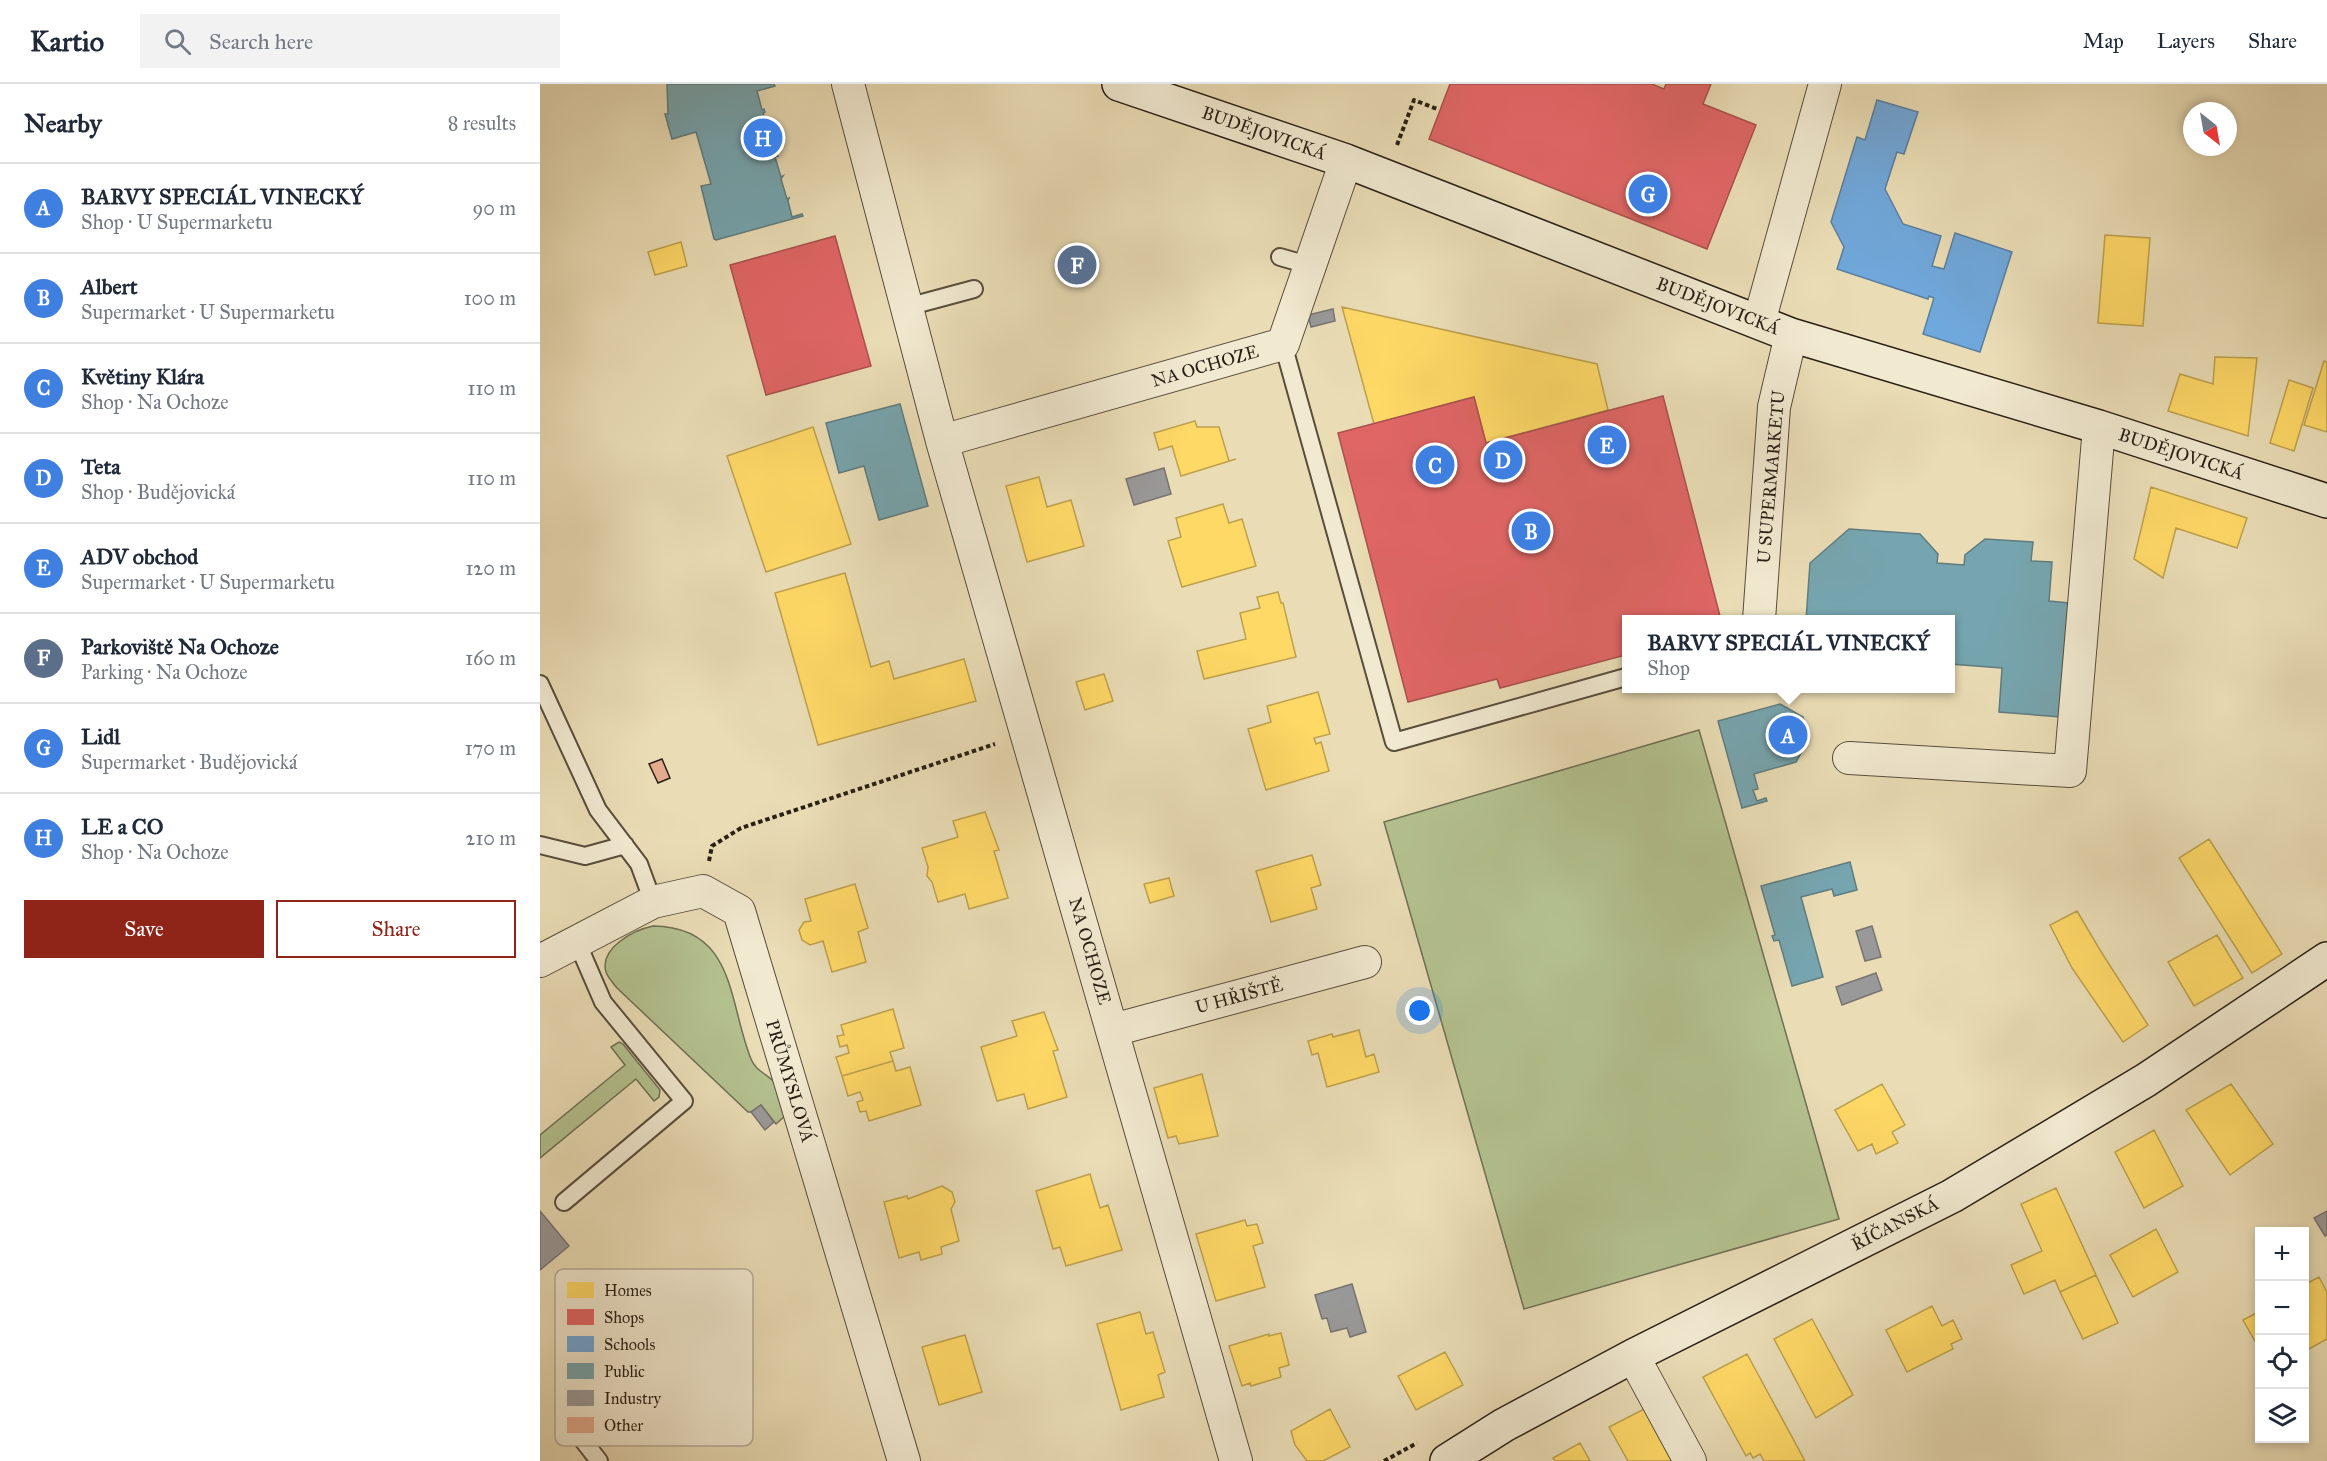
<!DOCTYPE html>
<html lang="en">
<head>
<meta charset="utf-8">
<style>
  body { margin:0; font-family:"IM FELL Great Primer",serif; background:#f2f2f3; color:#1f2937 }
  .controls { position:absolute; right:18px; bottom:18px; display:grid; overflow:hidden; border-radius:0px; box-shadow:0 3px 9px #0003 }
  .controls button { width:54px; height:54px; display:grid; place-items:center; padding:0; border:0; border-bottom:2px solid #e0e1e3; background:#fff; color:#1f2937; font:30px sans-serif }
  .compass { position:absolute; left:1643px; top:18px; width:54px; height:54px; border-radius:50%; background:#fff; box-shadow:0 3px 9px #0003; rotate:149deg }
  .you { position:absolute; left:880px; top:927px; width:21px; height:21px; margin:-15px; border:4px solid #fff; border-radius:50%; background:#1a73e8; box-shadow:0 0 0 9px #1a73e833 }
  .badge { display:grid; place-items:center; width:39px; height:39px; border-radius:50%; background:#8f2418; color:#fff; font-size:20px; font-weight:700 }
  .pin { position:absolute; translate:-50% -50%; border:3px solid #fff; box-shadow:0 2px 6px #0006 }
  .popup { position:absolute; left:1082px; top:531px; width:333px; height:78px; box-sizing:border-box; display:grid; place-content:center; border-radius:0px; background:#fff; filter:drop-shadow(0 2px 4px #0005); font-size:20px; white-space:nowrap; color:#747a83 }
  .popup b { font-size:22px; color:#1f2937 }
  .popup::after { content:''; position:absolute; left:50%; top:100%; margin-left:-12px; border:12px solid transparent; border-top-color:#fff }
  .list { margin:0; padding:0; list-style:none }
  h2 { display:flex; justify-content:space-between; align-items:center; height:78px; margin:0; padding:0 24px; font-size:26px }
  h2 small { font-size:20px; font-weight:400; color:#747a83 }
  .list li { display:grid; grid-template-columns:39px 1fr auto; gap:18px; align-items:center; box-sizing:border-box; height:90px; padding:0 24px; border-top:2px solid #e0e1e3 }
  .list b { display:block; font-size:22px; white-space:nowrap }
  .list p { margin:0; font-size:20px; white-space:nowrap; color:#747a83 }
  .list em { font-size:20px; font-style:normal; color:#747a83 }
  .actions { display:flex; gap:12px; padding:18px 24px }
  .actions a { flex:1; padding:14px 0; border:2px solid #8f2418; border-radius:0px; text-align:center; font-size:21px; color:#8f2418 }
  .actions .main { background:#8f2418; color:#fff }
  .icon { flex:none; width:33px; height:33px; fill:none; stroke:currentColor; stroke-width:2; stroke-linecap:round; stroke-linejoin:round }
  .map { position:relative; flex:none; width:1787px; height:1377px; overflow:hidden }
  header { display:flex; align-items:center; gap:36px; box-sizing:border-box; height:84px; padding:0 30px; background:#fff; border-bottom:2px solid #e0e1e3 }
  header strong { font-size:28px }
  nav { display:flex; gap:33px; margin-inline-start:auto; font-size:21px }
  .search { width:420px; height:54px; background:#f2f2f3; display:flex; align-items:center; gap:15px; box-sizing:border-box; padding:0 21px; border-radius:0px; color:#747a83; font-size:22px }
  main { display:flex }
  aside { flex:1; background:#fff }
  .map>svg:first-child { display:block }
  .green { fill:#b4c290; stroke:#6e7052; stroke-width:1.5 }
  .homes { fill:#ffd966; stroke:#bea14d; stroke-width:1.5 }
  .shops { fill:#e06666; stroke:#a9514d; stroke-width:1.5 }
  .schools { fill:#6fa8dc; stroke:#5a7fa0; stroke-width:1.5 }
  .public { fill:#76a5af; stroke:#5f7d80; stroke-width:1.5 }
  .industry { fill:#999; stroke:#777471; stroke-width:1.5 }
  .building { fill:#e4ab8e; stroke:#281f14; stroke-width:1.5 }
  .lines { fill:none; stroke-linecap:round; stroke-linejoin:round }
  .lane-casing { stroke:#584e3c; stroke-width:20 }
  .street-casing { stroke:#584e3c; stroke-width:34 }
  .secondary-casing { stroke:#281f14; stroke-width:36 }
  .path { stroke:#281f14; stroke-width:4; stroke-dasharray:4.5 3; stroke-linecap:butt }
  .lane { stroke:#f1e9d0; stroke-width:16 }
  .street { stroke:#f1e9d0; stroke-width:32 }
  .secondary { stroke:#f1e9d0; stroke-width:33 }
  .labels { text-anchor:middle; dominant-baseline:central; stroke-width:6; stroke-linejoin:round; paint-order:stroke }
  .street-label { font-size:18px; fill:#281f14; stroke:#f1e9d0 }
  .key { fill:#f1e9d0; stroke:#b5ac98; stroke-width:1.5 }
  .key-label { font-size:16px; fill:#281f14 }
</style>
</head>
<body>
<header>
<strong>Kartio</strong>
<div class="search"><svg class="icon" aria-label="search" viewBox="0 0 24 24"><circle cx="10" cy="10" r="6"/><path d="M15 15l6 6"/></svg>Search here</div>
<nav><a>Map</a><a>Layers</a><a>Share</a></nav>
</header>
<main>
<aside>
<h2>Nearby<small>8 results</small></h2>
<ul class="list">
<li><span class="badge" style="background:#3f7fe0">A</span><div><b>BARVY SPECIÁL VINECKÝ</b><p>Shop · U Supermarketu</p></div><em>90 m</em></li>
<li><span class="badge" style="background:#3f7fe0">B</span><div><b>Albert</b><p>Supermarket · U Supermarketu</p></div><em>100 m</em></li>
<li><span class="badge" style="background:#3f7fe0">C</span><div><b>Květiny Klára</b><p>Shop · Na Ochoze</p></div><em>110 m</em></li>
<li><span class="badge" style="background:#3f7fe0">D</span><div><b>Teta</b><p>Shop · Budějovická</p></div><em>110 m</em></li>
<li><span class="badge" style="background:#3f7fe0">E</span><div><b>ADV obchod</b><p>Supermarket · U Supermarketu</p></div><em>120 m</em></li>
<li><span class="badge" style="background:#5c6f8a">F</span><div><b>Parkoviště Na Ochoze</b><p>Parking · Na Ochoze</p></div><em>160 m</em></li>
<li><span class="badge" style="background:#3f7fe0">G</span><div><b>Lidl</b><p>Supermarket · Budějovická</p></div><em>170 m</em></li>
<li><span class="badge" style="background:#3f7fe0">H</span><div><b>LE a CO</b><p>Shop · Na Ochoze</p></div><em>210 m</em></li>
</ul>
<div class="actions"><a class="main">Save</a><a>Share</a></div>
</aside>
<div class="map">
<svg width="1787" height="1377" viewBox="0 0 1787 1377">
  <rect width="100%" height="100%" fill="#eaddb6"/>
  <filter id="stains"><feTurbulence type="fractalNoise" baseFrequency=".00333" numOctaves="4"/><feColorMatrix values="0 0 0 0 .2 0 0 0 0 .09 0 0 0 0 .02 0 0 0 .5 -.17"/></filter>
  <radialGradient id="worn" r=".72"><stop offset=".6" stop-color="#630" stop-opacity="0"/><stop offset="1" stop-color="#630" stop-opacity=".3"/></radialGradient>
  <!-- green -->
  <path class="green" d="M1159,646L1299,1135L984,1225L844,738Z
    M113,842C196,843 188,918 211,975C216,988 230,991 237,1001C242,1008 243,1023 246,1031L236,1040L221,1021L211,1028H208L77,904C74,900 68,894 66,888C59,864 94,846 113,842Z
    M79,958L83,960L120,1006L119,1013L114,1017L96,995L0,1074V1051L85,981L71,963Z"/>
  <!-- homes -->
  <path class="homes" d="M1565,151L1610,154L1603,242L1558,239Z
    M141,158L147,182L115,191L108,168Z
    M802,223L1057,280L1068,326L946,359L934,313L834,340Z
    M1675,273L1717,274L1708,352L1628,327L1640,290L1673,300Z
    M1784,277L1787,278V348L1764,341Z
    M1749,296L1773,304L1754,367L1730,359Z
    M655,337L657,343H679L689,377L696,375L641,392L632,362L619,366L614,349Z
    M273,343L311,460L226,488L187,372Z
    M499,393L507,423L531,416L544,462L487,478L466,402Z
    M1611,403L1707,434L1697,464L1636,444L1623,494L1594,475Z
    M683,420L689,439L702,435L716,482L642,503L628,457L641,453L636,434Z
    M305,489L331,583L349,577L354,595L424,575L436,617L278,661L235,509Z
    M738,508L741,519H743L756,573L664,595L657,567L706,555L700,529L720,524L717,513Z
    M564,590L573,617L545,626L536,598Z
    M778,608L790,650L774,654L776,660L781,658L789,687L726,706L708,645L731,638L727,622Z
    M445,728L459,766L454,767L468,814L429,825L425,810L398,818L392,798L387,792L388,783L382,764L418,753L413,737Z
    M1669,755L1742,870L1712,889L1639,774Z
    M772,771L781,801L771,804L777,825L731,838L716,787Z
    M629,794L634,812L610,819L604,800Z
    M315,800L328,844L318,848L326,878L292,888L283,857L270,861L262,856L259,846L264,838L271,837L265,815Z
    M1537,827L1560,866L1608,941L1583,958L1532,884L1510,841Z
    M1677,851L1703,894L1654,922L1628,878Z
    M353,925L364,964L350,968L353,977L302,992L296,973L309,969L307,961L300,963L297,952L304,951L301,941Z
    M504,928L518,966L513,967L527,1013L488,1025L484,1010L457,1017L441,963L477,952L472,937Z
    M819,946L826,973L834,970L839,988L787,1003L778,969L772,971L768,957L792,950L793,953Z
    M353,977L356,987L370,983L381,1021L329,1037L326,1027L320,1028L317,1018L323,1016L320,1008L308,1012L302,992Z
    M662,990L678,1052L639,1060L636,1052L628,1054L614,1004Z
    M1342,1000L1365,1041L1352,1048L1358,1059L1336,1070L1332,1060L1318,1067L1295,1026Z
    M1691,1000L1733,1060L1690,1091L1646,1026Z
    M1614,1046L1643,1102L1604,1124L1575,1068Z
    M550,1090L560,1124L568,1121L582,1166L526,1182L520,1163L513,1165L496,1107Z
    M402,1102L412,1108L415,1118L411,1125L419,1157L401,1163L402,1170L381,1176L379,1168L359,1174L344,1118L367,1112L368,1115Z
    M1516,1104L1556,1191L1520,1208L1515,1196L1484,1210L1471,1181L1502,1167L1481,1120Z
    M705,1136L707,1142L717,1140L723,1159L713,1162L725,1203L676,1217L656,1150Z
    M1616,1145L1638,1188L1593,1213L1570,1171Z
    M1556,1191L1578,1239L1543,1255L1520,1208Z
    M1779,1193L1787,1208V1255L1769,1265L1764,1256V1201Z
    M1392,1222L1402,1242L1413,1236L1422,1255L1411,1260L1413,1265L1367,1288L1346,1246Z
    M1720,1227V1266L1703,1236Z
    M600,1228L606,1250L613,1248L625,1288L618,1291L624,1313L581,1326L557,1240Z
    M1272,1235L1313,1311L1276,1334L1234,1255Z
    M741,1249L749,1281L739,1284L741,1293L711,1302L710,1299L702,1302L689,1262L729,1250V1252Z
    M425,1251L442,1308L399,1321L382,1263Z
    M905,1268L923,1301L876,1326L858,1292Z
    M1207,1270L1265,1377H1224L1220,1370L1213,1374L1210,1369L1206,1372L1163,1293Z
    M1108,1323L1137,1377H1088L1069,1343Z
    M790,1325L810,1363L783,1377H767L755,1361L751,1347Z
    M1040,1359L1050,1377H1015L1013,1374Z"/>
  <!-- shops -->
  <path class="shops" d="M910,0H1112L1124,5L1126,0H1171L1163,20L1216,41L1167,165L889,55Z
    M295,152L331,282L226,311L190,181Z
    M1123,312L1181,536H1086V571L960,604L957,595L868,618L798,349L934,313L946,359Z"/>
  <!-- schools -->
  <path class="schools" d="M1337,16L1378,28L1364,70L1357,68L1345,105L1363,140L1401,152L1392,182L1404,185L1415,149L1472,168L1440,268L1383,250L1394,214L1389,212L1388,215L1297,185L1304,163L1291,138L1317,53L1325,56Z"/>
  <!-- public -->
  <path class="public" d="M127,0H234L235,2L217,7L222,26L224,25L225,28L223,29L228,48H231L229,51L234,71L237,70L238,72L235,73L241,93L243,92L241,95L247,115L249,114L248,117L252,133L262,130L263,132L176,156L174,155L161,102L171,100L156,48L132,55L125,30H128Z
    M360,320L388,422L339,436L324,382L299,389L286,339Z
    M1309,445L1380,450L1398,470L1397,479L1424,481L1425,471L1445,455L1493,458L1491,477L1512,478L1509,517L1529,519L1521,633L1459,628L1462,584L1410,580V536H1266L1270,479Z
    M1240,620L1263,633L1269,655L1256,678L1214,690L1218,705L1213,706L1217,717L1226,714L1227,717L1202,724L1178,637Z
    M1310,778L1317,806L1294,812L1292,805L1261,813L1283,893L1252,902L1239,856L1234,857L1232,852L1235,851L1221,802Z"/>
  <!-- industry -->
  <path class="industry" d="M793,225L795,237L771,243L768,231Z
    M624,384L631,410L594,421L586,395Z
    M1332,842L1341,873L1325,877L1316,847Z
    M1336,889L1342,906L1302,921L1296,903Z
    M221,1021L234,1038L225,1046L211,1028Z
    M0,1127L29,1162L0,1186Z
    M1787,1127V1151L1785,1152L1774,1134Z
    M812,1200L826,1248L810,1253L807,1244L791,1248L787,1234L782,1235L775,1211Z"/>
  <!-- building -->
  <path class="building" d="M122,675L130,694L118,699L109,680Z"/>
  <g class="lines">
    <defs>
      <path id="lane" d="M740,173L768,181
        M367,223L434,205
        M743,260L854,658L1086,593
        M0,600L58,726L99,780L113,818
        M0,761L45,772L85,761
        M24,1118L144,1017L63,918L37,858
        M35,1346L59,1377"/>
      <path id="street" d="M308,0L402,357L696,1377
        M1219,238L1285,0
        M402,357L743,260L806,77
        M1219,536L1234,323L1251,251
        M1309,674L1530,687L1559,343
        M0,877L113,818L163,807L199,827L364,1377
        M573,946L825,878
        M1093,1272L1150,1377"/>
      <path id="secondary" d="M579,0L806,77L1251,251L1559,343L1787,417
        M907,1377L964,1341L1093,1272L1412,1112L1606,996L1787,875"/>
    </defs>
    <!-- lane casing -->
    <use href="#lane" class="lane-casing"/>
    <!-- street casing -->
    <use href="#street" class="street-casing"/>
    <!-- secondary casing -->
    <use href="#secondary" class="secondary-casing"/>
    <!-- path -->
    <path class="path" d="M857,61L874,16L897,25
      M169,777L172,762L201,744L455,660
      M844,1377L877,1359"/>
    <!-- lane -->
    <use href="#lane" class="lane"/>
    <!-- street -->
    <use href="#street" class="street"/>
    <!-- secondary -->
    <use href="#secondary" class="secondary"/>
  </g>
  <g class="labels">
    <!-- street labels -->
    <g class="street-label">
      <text transform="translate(724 49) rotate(19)">BUDĚJOVICKÁ</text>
      <text transform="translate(1178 222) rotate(21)">BUDĚJOVICKÁ</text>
      <text transform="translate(665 282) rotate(-16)">NA OCHOZE</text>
      <text transform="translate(1641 370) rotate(18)">BUDĚJOVICKÁ</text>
      <text transform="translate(1231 393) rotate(-85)">U SUPERMARKETU</text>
      <text transform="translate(550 867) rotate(74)">NA OCHOZE</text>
      <text transform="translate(699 912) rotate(-15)">U HŘIŠTĚ</text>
      <text transform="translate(250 997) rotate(73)">PRŮMYSLOVÁ</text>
      <text transform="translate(1355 1140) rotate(-27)">ŘÍČANSKÁ</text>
    </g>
  </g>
  <!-- legend -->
  <rect x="15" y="1185" width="198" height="177" rx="9" class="key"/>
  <rect x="27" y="1198" width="27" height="16" fill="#ffd966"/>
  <rect x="27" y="1225" width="27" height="16" fill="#e06666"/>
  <rect x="27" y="1252" width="27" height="16" fill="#6fa8dc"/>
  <rect x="27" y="1279" width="27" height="16" fill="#76a5af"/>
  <rect x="27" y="1306" width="27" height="16" fill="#999"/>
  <rect x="27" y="1333" width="27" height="16" fill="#e4ab8e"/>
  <g class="key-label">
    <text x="64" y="1212">Homes</text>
    <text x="64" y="1239">Shops</text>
    <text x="64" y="1266">Schools</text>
    <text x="64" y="1293">Public</text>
    <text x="64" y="1320">Industry</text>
    <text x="64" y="1347">Other</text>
  </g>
  <rect width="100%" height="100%" filter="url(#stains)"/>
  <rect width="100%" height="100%" fill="url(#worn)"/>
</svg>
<div class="controls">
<button>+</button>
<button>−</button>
<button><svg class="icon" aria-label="locate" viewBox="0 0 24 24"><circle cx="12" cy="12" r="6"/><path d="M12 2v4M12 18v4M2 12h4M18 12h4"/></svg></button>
<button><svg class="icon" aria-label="layers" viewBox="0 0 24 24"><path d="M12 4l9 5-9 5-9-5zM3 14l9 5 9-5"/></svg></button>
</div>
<svg class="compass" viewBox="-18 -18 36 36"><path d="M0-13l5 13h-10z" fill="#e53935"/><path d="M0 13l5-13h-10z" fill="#747a83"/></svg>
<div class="you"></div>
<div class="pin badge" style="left:1248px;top:651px;background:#3f7fe0">A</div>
<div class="popup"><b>BARVY SPECIÁL VINECKÝ</b>Shop</div>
<div class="pin badge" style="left:991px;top:447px;background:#3f7fe0">B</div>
<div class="pin badge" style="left:895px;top:381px;background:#3f7fe0">C</div>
<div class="pin badge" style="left:963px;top:376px;background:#3f7fe0">D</div>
<div class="pin badge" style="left:1067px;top:361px;background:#3f7fe0">E</div>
<div class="pin badge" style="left:537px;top:181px;background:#5c6f8a">F</div>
<div class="pin badge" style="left:1108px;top:110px;background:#3f7fe0">G</div>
<div class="pin badge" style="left:223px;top:54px;background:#3f7fe0">H</div>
</div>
</main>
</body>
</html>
